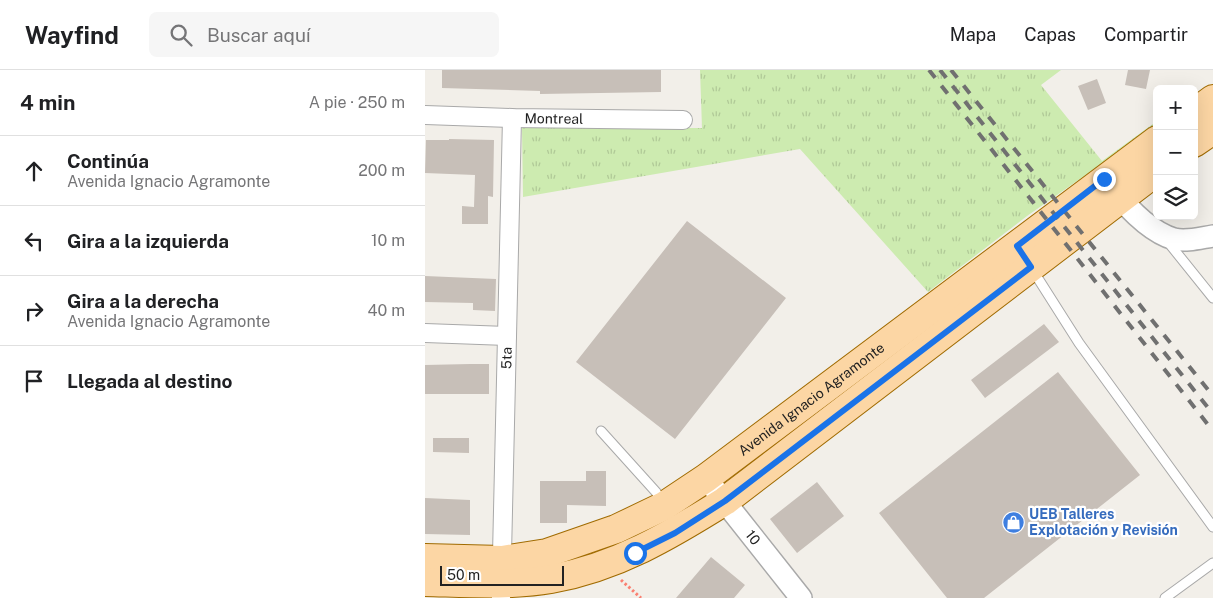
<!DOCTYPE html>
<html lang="es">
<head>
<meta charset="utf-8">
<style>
  body { margin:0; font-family:"Public Sans",sans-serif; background:#f6f6f6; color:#202124 }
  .controls { position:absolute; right:15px; top:15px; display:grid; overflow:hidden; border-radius:8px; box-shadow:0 5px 20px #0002 }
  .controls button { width:45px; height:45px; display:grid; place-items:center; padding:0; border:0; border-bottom:1px solid #e0e0e0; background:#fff; color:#202124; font:25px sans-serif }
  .scale { position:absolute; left:15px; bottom:12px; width:124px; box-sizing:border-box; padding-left:5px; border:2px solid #222; border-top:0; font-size:14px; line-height:18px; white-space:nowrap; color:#222; -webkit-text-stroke:4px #fff; paint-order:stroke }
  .stop { position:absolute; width:15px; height:15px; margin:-11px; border:4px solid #1a73e8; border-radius:50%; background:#fff }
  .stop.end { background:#1a73e8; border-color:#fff; box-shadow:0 1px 5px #0008 }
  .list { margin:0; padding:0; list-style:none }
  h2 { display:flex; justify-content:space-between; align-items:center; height:65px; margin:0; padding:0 20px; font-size:21px }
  h2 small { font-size:16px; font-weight:400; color:#757577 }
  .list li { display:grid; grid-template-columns:32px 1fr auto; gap:15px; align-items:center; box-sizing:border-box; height:70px; padding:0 20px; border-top:1px solid #e0e0e0 }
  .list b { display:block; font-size:19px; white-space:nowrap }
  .list p { margin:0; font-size:16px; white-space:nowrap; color:#757577 }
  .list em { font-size:16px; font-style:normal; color:#757577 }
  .icon { flex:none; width:28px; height:28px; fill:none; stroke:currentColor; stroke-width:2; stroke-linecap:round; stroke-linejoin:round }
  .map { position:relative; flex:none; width:788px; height:528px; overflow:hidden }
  header { display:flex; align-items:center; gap:30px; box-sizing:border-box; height:70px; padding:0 25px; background:#fff; border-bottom:1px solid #e0e0e0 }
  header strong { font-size:24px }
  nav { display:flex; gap:28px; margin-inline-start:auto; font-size:18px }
  .search { width:350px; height:45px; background:#f6f6f6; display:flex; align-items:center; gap:12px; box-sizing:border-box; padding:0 18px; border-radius:8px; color:#757577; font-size:19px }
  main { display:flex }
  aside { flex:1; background:#fff }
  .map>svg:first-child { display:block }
  .grass { fill:url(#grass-tufts) }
  .building { fill:#c7bfb8 }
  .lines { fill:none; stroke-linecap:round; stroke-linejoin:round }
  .service-casing { stroke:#a9a9a9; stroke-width:11 }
  .minor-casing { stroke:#a9a9a9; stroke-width:20 }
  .tertiary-casing { stroke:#a9a9a9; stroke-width:24 }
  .primary-casing { stroke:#a06b00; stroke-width:30 }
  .path { stroke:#fa8072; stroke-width:3; stroke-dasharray:2.5 2.5; stroke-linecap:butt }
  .service { stroke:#fff; stroke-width:9 }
  .minor { stroke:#fff; stroke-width:18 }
  .tertiary { stroke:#fff; stroke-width:21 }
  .primary { stroke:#fcd6a4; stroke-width:28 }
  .rail { stroke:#707070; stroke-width:4; stroke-dasharray:10 10; stroke-linecap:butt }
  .route { stroke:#1a73e8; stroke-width:6 }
  .labels { text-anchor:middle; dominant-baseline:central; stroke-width:4.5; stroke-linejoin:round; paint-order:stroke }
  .street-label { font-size:14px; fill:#222; stroke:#fff }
  .shop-label { font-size:14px; font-weight:bold; fill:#366cbe; stroke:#fff; text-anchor:start }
</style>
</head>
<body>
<header>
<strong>Wayfind</strong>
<div class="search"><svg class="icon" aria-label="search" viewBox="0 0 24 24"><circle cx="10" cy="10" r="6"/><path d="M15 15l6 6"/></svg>Buscar aquí</div>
<nav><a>Mapa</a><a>Capas</a><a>Compartir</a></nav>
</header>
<main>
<aside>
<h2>4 min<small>A pie · 250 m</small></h2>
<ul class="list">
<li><svg class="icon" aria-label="ahead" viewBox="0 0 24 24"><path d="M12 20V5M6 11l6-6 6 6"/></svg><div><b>Continúa</b><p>Avenida Ignacio Agramonte</p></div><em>200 m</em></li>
<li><svg class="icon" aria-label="left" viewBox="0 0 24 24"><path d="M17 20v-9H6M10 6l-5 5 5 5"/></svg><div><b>Gira a la izquierda</b></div><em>10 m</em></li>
<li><svg class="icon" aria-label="right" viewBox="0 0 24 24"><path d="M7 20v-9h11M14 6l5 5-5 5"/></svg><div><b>Gira a la derecha</b><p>Avenida Ignacio Agramonte</p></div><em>40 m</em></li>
<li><svg class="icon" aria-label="arrive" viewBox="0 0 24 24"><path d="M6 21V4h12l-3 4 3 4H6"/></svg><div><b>Llegada al destino</b></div></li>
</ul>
</aside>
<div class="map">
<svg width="788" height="528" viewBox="0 0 788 528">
  <defs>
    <pattern id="grass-tufts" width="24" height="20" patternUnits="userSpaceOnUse" patternTransform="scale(1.25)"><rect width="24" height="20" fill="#cdebb0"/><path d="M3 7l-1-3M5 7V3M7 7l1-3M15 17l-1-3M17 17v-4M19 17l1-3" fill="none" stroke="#b0c997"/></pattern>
  </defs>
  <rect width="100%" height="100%" fill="#f2efe9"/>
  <!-- grass -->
  <path class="grass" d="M275,0H636L616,15L677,91L732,51V55L602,146L503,222L375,79L98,127L97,58H277Z"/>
  <!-- building -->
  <path class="building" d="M17,0H236V22L115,24V21L17,18Z
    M703,0H725L721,19L700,15Z
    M672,9L681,33L663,40L653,16Z
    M24,69L69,70L68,127L63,126V154H37V136L49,137L50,105L0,103L1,70H24Z
    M262,151L361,228L250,369L151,292Z
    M0,206L71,209L70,241L48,240V233L0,232Z
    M619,254L634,272L560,328L546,310Z
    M45,294H64V324H0V295Z
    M633,302L715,405L559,528H522L454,443Z
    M8,368H44V383L8,382Z
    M161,401H181V436L142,435V453H115V411H161Z
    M392,412L419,446L372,483L345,449Z
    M0,428L45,430V465L0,464Z
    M286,487L320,515L309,528H251Z"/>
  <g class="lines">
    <defs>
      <path id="service" d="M743,172L788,228
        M607,199L654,273L788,457
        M176,361L231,422L238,434
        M740,528L788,493"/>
      <g id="minor">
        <path id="s1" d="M0,45L87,48L258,50"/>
        <path d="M0,263L82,266"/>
        <path id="s2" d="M76,528L87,48"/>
      </g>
      <g id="tertiary">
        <path d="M686,117C701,136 725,162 749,169C762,172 775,168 788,166"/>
        <path id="s3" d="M281,408L376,528"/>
      </g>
      <g id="primary">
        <path d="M769,43L788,29"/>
        <path d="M769,73L788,60"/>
        <path id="s4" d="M0,488L77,490L122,483L191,459L239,436L281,408L732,70"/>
        <path d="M0,512C42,513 85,516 126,509C192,497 244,466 300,431L732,101"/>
      </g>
    </defs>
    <!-- service casing -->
    <use href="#service" class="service-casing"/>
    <!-- minor casing -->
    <use href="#minor" class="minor-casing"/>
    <!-- tertiary casing -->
    <use href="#tertiary" class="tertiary-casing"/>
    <!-- primary casing -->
    <use href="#primary" class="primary-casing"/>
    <!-- path -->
    <path class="path" d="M196,510L216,528"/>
    <!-- service -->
    <use href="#service" class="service"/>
    <!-- minor -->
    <use href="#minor" class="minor"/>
    <!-- tertiary -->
    <use href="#tertiary" class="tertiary"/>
    <!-- primary -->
    <use href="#primary" class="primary"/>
    <!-- rail -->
    <path class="rail" d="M504,0L788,361
      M515,0L788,344
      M526,0L788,326"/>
  </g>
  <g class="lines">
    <!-- route -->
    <path class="route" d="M210,483L250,463L300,431L606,197L592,176L679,109"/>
  </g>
  <!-- icons -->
  <defs>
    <symbol id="shop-disc" viewBox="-11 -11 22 22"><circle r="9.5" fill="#3f7fe0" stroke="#fff"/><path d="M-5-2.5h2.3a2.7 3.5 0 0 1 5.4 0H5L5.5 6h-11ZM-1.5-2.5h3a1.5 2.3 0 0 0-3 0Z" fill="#fff"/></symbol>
  </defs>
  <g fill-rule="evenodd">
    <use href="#shop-disc" x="576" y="440" width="25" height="25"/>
  </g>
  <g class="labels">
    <!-- street labels -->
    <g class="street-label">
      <text stroke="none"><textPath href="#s1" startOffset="129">Montreal</textPath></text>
      <text stroke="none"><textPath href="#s2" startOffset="240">5ta</textPath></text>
      <text stroke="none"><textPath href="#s4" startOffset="431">Avenida Ignacio Agramonte</textPath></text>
      <text stroke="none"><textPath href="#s3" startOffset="76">10</textPath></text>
    </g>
    <!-- shop labels -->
    <g class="shop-label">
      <text x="604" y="444">UEB Talleres<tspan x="604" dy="16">Explotación y Revisión</tspan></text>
    </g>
  </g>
</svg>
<div class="controls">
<button>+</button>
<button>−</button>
<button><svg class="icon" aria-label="layers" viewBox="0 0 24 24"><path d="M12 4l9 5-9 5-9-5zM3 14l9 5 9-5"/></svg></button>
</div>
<div class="scale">50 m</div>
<div class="stop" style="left:210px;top:483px"></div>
<div class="stop end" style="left:679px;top:109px"></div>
</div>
</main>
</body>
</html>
